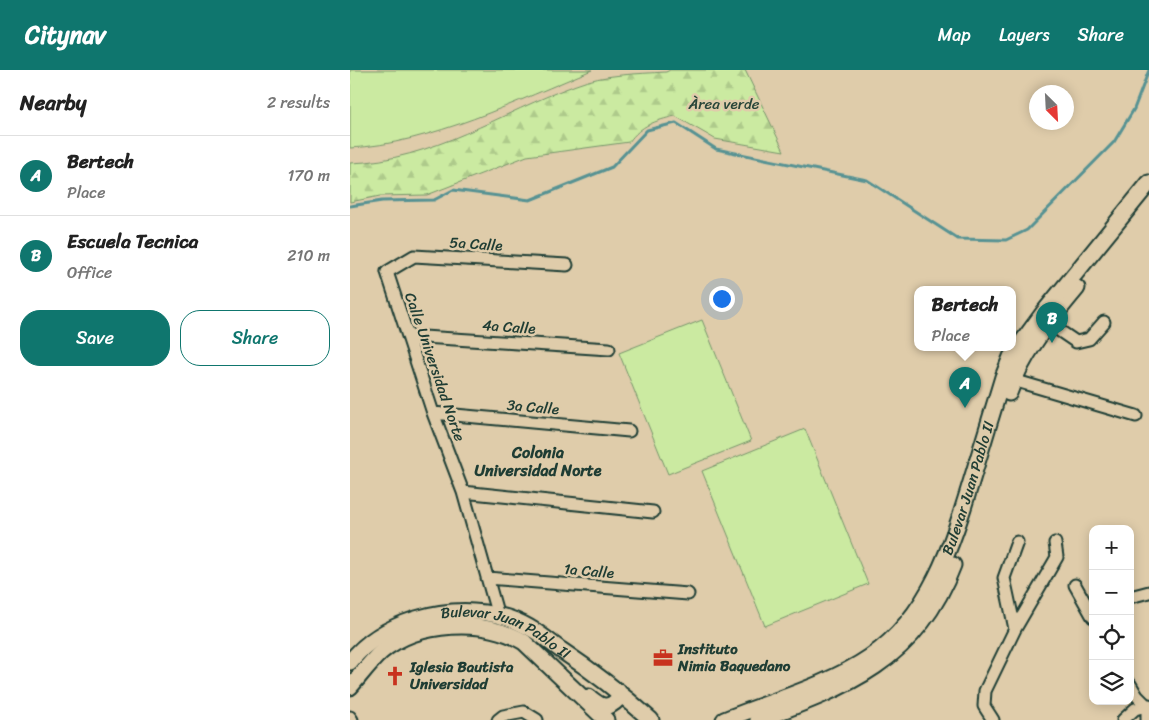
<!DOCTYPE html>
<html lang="en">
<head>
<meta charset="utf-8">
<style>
  body { margin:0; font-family:Sriracha,sans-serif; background:#f6f6f6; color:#222 }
  .controls { position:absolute; right:15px; bottom:15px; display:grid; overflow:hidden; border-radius:10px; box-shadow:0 2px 12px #0003 }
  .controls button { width:45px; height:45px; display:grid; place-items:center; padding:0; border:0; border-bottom:1px solid #e0e0e0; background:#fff; color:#222; font:25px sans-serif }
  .compass { position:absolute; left:679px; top:15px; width:45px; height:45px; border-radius:50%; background:#fff; box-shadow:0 2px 12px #0003; rotate:156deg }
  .you { position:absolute; left:371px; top:228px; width:18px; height:18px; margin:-12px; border:4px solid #fff; border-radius:50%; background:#1a73e8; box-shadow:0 0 0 8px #1a73e833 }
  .badge { display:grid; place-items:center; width:32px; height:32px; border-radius:50%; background:#0f766e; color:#fff; font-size:16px; font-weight:700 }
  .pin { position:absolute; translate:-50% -41px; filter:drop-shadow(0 1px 2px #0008) }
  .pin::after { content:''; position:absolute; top:26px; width:18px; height:15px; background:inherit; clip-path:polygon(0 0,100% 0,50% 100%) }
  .popup { position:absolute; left:564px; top:216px; width:102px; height:65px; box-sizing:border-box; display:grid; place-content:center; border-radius:10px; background:#fff; filter:drop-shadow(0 1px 4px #0005); font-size:16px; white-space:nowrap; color:#767676 }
  .popup b { font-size:19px; color:#222 }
  .popup::after { content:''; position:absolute; left:50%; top:100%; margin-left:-10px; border:10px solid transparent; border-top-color:#fff }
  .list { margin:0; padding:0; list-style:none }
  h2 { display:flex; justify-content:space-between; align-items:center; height:65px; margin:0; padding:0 20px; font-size:21px }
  h2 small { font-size:16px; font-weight:400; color:#767676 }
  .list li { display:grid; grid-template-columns:32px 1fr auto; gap:15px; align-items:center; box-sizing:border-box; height:80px; padding:0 20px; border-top:1px solid #e0e0e0 }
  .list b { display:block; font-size:19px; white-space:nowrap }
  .list p { margin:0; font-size:16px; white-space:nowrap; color:#767676 }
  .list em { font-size:16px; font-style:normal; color:#767676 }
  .actions { display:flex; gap:10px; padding:15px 20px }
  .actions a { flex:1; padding:11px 0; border:1px solid #0f766e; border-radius:20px; text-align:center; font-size:18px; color:#0f766e }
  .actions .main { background:#0f766e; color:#fff }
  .icon { flex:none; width:28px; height:28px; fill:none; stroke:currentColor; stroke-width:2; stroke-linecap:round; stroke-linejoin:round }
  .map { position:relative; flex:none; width:799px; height:650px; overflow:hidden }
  header { display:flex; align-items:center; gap:30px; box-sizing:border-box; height:70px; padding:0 25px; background:#0f766e; color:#fff }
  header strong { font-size:24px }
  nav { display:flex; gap:28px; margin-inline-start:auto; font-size:18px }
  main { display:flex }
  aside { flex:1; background:#fff }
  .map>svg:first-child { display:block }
  .grass { fill:#cbeaa1; stroke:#75946a }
  .forest { fill:url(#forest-firs); stroke:#75946a }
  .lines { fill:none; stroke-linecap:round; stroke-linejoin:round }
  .stream { stroke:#569293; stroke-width:3 }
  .minor-casing { stroke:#1f3d34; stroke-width:15 }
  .secondary-casing { stroke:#1f3d34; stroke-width:19 }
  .minor { stroke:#dfccaa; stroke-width:11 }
  .secondary { stroke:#dfccaa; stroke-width:15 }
  .labels { text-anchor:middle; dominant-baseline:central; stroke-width:5; stroke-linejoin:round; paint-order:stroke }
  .park-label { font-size:15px; fill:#284639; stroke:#dfccaa }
  .street-label { font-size:15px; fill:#1f3d34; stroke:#dfccaa }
  .poi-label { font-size:15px; font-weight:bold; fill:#1f3d34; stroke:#dfccaa; text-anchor:start }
  .neighbourhood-label { font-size:16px; font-weight:bold; fill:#1f3d34; stroke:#dfccaa }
</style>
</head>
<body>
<header>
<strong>Citynav</strong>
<nav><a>Map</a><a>Layers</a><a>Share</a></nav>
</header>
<main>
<aside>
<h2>Nearby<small>2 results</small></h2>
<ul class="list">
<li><span class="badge">A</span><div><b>Bertech</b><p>Place</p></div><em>170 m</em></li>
<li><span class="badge">B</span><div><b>Escuela Tecnica</b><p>Office</p></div><em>210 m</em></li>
</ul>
<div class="actions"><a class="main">Save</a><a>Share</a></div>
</aside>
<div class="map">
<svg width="799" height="650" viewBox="0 0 799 650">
  <defs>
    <pattern id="forest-firs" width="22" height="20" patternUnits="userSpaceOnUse" patternTransform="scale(1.25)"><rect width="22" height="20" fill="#cbeaa1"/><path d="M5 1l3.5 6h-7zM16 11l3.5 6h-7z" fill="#aeca8b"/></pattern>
  </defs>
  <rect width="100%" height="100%" fill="#dfccaa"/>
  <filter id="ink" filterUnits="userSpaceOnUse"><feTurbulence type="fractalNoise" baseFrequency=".02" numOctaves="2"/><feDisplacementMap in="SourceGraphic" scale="10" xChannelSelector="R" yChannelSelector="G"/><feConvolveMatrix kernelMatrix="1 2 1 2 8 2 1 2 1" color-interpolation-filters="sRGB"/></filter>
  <g filter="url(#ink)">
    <!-- grass -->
    <path class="grass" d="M0,0H242C169,30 80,74 0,78Z
      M352,250L401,371L318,404L269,283Z
      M455,359L518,514L415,556L352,401Z"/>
    <!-- forest -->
    <path class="forest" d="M320,0H395L434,81L365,69L325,46C305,51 291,55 279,72L177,86L77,125L30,126L0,132V93C82,91 151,42 226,15C254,4 286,4 316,2Z"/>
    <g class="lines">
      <!-- stream -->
      <path class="stream" d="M0,136L32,131L84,130L103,120L180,130L262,97L297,60L326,53L366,79L517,110L608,169L656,170L677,160L764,72L784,39L799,0"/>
      <defs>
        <path id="minor" d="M698,253L726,272L739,269L754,252
          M58,266L259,279
          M663,310L786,346
          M83,343L279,361
          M113,422L303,442
          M137,508L338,524
          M725,515L743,547
          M780,527L799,522
          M148,546L113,422L83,343L37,202L64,186L217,195
          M665,559L654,508L667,472
          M780,614L787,626L797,636V650
          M0,647L2,650
          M148,650L153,646L174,642L187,650
          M643,650L634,636L635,621L665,559L707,487L705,473
          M773,650L785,639L799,635"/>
        <g id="secondary">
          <path d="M659,323C673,282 700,251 727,218"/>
          <path id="s1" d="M0,592C16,571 41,557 66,549C102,538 146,538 180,558C191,564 201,573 211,580C244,602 272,624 301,650"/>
          <path d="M0,617C10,606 20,592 31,582C68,551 134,548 174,572L256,650"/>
          <path d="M239,627C250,636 257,641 268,629V621"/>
          <path id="s2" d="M374,650C419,632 481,614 520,587C580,546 602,475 622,409C632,375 643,341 653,307L661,287L694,242L799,113"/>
          <path d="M408,650C497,617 567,591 603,495"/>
        </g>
      </defs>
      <!-- minor casing -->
      <use href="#minor" class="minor-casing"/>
      <!-- secondary casing -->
      <use href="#secondary" class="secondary-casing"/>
      <!-- minor -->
      <use href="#minor" class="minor"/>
      <!-- secondary -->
      <use href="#secondary" class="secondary"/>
    </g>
  </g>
  <!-- icons -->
  <defs>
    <symbol id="office-bare" viewBox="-9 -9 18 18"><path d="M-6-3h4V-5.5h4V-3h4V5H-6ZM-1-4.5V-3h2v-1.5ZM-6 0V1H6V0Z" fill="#c8321e" stroke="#dfccaa" stroke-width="2.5" paint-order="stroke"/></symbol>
    <symbol id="church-bare" viewBox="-9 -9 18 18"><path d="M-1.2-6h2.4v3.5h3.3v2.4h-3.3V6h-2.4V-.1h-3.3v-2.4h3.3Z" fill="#c8321e" stroke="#dfccaa" stroke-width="2.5" paint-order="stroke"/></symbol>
  </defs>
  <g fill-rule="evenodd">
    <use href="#office-bare" x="299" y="574" width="28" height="28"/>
    <use href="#church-bare" x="31" y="592" width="28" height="28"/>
  </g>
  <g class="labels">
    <!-- park labels -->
    <g class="park-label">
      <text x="374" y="34">Àrea verde</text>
    </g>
    <!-- street labels -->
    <g class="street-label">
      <text transform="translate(126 174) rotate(4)">5a Calle</text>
      <text transform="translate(159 257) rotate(4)">4a Calle</text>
      <text transform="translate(85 297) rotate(71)">Calle Universidad Norte</text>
      <text transform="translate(183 337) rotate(5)">3a Calle</text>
      <text stroke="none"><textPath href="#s2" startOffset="359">Bulevar Juan Pablo II</textPath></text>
      <text transform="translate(239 501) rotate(5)">1a Calle</text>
      <text stroke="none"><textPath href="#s1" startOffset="175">Bulevar Juan Pablo II</textPath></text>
    </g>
    <!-- poi labels -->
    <g class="poi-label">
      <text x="328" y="579">Instituto<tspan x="328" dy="17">Nimia Baquedano</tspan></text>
      <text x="60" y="597">Iglesia Bautista<tspan x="60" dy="17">Universidad</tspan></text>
    </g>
    <!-- neighbourhood labels -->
    <g class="neighbourhood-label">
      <text x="188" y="382">Colonia<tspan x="188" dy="18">Universidad Norte</tspan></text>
    </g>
  </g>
</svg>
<div class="controls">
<button>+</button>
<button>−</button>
<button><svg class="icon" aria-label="locate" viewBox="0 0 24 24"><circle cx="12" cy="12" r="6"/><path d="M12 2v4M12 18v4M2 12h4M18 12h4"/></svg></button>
<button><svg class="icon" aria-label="layers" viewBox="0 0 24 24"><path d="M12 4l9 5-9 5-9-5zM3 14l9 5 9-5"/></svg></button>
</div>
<svg class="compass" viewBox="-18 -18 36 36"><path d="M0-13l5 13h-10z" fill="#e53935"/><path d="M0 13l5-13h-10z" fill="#767676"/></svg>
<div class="you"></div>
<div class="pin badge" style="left:615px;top:338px">A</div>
<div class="popup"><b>Bertech</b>Place</div>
<div class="pin badge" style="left:702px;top:273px">B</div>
</div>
</main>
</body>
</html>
